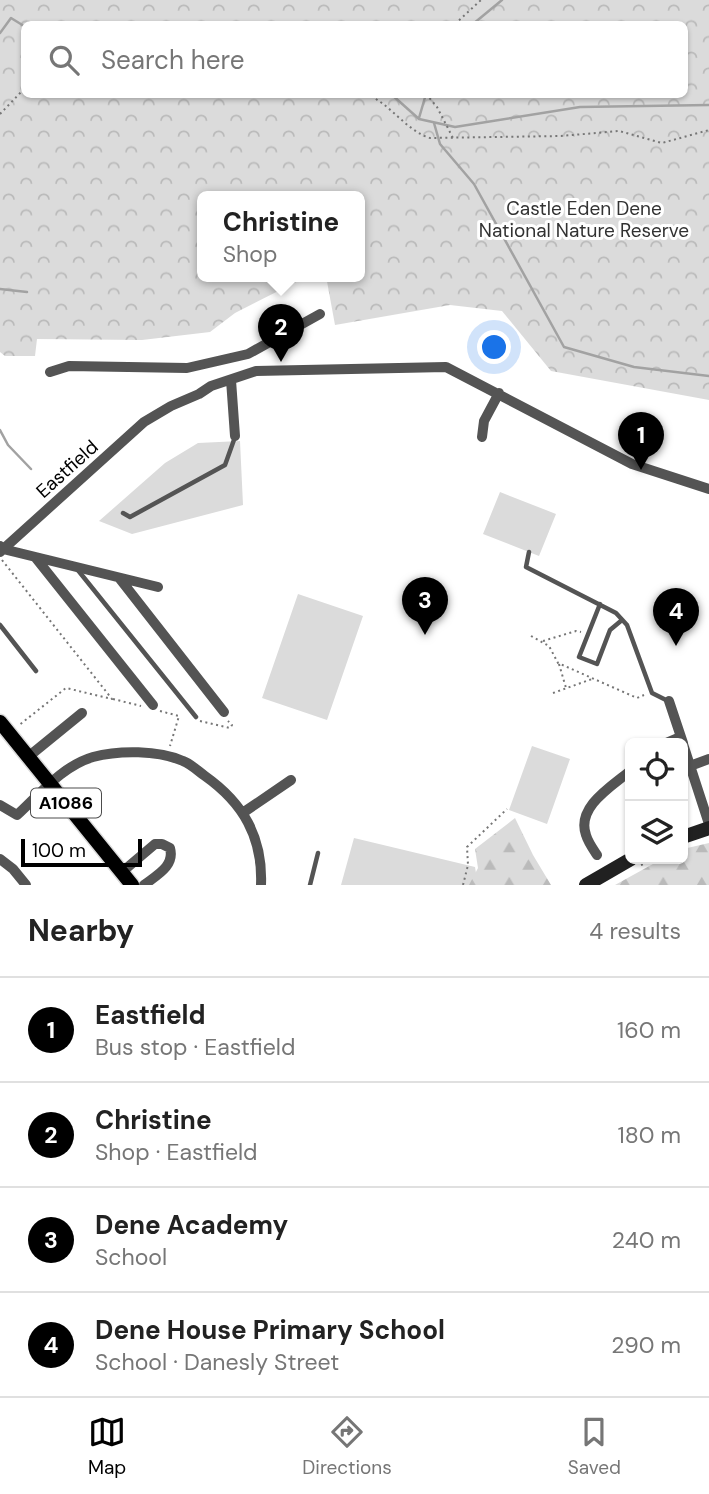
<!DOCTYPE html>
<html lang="en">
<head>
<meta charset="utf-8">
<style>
  body { margin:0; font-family:"DM Sans",sans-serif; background:#f6f6f6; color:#222 }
  .controls { position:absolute; right:21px; bottom:21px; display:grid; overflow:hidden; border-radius:10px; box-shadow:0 2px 5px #0004 }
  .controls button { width:63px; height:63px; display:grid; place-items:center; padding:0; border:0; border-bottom:2px solid #e0e0e0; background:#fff; color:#222; font:35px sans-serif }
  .scale { position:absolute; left:21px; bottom:18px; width:121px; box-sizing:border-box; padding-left:7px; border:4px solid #000; border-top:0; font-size:19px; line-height:24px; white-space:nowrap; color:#000; -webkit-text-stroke:5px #fff; paint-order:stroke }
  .you { position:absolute; left:495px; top:348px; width:24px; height:24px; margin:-18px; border:5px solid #fff; border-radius:50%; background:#1a73e8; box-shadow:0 0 0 10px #1a73e833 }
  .badge { display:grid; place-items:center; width:46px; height:46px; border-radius:50%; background:#000; color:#fff; font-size:23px; font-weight:700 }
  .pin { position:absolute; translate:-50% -58px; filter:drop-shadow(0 2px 4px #0008) }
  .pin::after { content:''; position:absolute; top:37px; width:24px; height:21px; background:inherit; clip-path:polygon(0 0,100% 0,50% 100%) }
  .popup { position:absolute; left:197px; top:191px; width:168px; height:91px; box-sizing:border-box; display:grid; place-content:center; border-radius:10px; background:#fff; filter:drop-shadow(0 2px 5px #0005); font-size:23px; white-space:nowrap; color:#767676 }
  .popup b { font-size:26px; color:#222 }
  .popup::after { content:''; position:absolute; left:50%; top:100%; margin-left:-14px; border:14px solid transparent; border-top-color:#fff }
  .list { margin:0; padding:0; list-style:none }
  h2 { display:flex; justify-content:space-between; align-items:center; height:91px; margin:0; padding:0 28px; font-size:30px }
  h2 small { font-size:23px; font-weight:400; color:#767676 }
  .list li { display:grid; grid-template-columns:46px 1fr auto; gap:21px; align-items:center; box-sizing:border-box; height:105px; padding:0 28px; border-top:2px solid #e0e0e0 }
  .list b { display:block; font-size:26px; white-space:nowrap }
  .list p { margin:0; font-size:23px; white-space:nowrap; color:#767676 }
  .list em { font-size:23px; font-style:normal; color:#767676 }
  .icon { flex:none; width:38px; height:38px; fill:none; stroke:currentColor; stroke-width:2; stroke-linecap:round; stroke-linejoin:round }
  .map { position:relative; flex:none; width:709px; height:885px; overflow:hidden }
  .search { position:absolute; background:#fff; box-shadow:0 2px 5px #0004; left:21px; right:21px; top:21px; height:77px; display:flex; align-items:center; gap:18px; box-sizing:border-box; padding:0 24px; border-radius:10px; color:#767676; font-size:26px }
  .sheet { height:511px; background:#fff }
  nav { display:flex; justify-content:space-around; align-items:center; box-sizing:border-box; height:98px; border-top:2px solid #e0e0e0; background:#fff; font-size:19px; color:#767676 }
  nav a { display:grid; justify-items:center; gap:4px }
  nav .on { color:#000 }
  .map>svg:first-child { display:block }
  .green { fill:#dbdbdb }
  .forest { fill:url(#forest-firs) }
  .park { fill:url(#park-crowns); fill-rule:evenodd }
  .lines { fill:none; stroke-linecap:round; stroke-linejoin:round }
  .stream { stroke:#a2a2a2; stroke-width:2.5 }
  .primary-casing { stroke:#dbdbdb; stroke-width:17 }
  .path { stroke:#767676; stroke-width:2; stroke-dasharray:2 3.5; stroke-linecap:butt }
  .lane { stroke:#545454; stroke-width:4.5 }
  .street { stroke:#545454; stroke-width:10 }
  .secondary { stroke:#212121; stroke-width:14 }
  .primary { stroke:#000; stroke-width:14 }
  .labels { text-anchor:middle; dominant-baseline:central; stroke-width:6; stroke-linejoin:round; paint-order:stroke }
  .shield { fill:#fff; stroke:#4c4c4c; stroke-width:2 }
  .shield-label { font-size:18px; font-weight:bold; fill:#000 }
  .park-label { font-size:19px; fill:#323232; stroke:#fff }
  .street-label { font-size:19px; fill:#000; stroke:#fff }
</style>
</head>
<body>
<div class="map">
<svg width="709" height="885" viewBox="0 0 709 885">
  <defs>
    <pattern id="forest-firs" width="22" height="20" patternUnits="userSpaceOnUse" patternTransform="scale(1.75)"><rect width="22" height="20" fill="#dbdbdb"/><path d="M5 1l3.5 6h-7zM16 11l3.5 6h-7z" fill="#bababa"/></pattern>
    <pattern id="park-crowns" width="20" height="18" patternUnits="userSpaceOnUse" patternTransform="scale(1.75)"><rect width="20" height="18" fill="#dbdbdb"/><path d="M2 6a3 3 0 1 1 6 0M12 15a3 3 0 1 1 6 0" fill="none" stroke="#bababa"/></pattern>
  </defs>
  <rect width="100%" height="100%" fill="#fff"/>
  <!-- green -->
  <path class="green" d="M240,441L243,505L132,534L99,521L165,463L198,443Z
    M500,492L556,514L539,556L483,534Z
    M298,594L363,616L327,720L262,698Z
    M532,746L570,759L547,824L509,810Z
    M354,838L475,867L478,885H341Z"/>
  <!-- forest -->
  <path class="forest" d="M515,818L533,855L551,885H469L478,868L475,849Z
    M709,843V885H615L662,859H683V849Z"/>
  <!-- park -->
  <path class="park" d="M0,0H709V400L551,371L502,311L450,305L335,325L326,276H360V196H202V276H308L235,313L210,332L142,340L37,339L35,356H5L0,352ZM24,24H684V94H24Z"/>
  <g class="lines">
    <!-- stream -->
    <path class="stream" d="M473,24L502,0
      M0,33L11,18L24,26
      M391,94L419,119L455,127L580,107L709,105
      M419,118L426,94
      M434,123L440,144L474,184L564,347L634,367L709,376
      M0,289L27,292
      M0,430L8,445L31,469"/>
    <defs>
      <path id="primary" d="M0,722L132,885"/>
    </defs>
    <!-- primary casing -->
    <use href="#primary" class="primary-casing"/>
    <!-- path -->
    <path class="path" d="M307,24H314
      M455,24L481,0
      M366,94C391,104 405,130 430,138L561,136L619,131L662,143L709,130
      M426,94L437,107L453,138
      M0,114L24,89
      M2,560L112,699L66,688L18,726
      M531,636L549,646L558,663L637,698L644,695
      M543,641L576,631L581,632
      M559,664L566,688
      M553,693L592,679
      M113,699L141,706
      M160,711L179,716L170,746
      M200,721L230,728L232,725L228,721
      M641,865L658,859
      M463,885L468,865L467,847L507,809"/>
    <!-- lane -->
    <path class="lane" d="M123,513L130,517L225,465L235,437
      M529,552L526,567L616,613L627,625L652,693L668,701
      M77,569L196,717
      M600,604L579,657L597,664L610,630L622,620
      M0,625L36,671
      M310,885L318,853"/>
    <!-- street -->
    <path class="street" d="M50,372L69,366L187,368L248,354L320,314
      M231,380L235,436
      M482,437L484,421L499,393
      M0,546L3,549L158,587
      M0,552L144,422L171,406L199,394L211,386L256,371L446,367L632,464L709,489
      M35,557L153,705
      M120,579L224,712
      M669,701L683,743
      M666,743L680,737
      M683,744L709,824
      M28,757L82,713
      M690,766L709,759
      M0,805L17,815C39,795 62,766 93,757C119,750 158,750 183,761C191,764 198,771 205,776C243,803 263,837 261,885
      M244,812L291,780
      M597,855C593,849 588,842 586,835C576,807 612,786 630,771
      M0,859L13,869L26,885
      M122,872L155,844H162L170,848C175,866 157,875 144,885"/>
    <!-- secondary -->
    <path class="secondary" d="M683,837L709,828
      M586,885L631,859"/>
    <!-- primary -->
    <use href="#primary" class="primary"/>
  </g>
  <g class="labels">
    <!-- shield labels -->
    <rect class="shield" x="31" y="788.5" width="70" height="29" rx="5"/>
    <g class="shield-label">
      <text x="66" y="803">A1086</text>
    </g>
    <!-- park labels -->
    <g class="park-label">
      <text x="584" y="208">Castle Eden Dene<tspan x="584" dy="22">National Nature Reserve</tspan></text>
    </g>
    <!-- street labels -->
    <g class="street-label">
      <text transform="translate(67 469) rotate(-42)">Eastfield</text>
    </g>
  </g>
</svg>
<div class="controls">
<button><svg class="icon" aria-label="locate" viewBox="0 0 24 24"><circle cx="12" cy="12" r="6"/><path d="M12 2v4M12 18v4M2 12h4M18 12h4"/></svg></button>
<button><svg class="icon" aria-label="layers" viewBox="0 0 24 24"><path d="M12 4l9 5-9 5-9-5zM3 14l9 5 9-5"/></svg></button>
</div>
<div class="scale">100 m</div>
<div class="you"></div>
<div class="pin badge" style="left:641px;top:470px">1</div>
<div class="pin badge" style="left:281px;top:362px">2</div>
<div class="popup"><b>Christine</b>Shop</div>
<div class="pin badge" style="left:425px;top:635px">3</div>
<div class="pin badge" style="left:676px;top:646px">4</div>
<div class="search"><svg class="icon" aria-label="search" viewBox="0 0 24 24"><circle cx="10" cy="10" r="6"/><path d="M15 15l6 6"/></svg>Search here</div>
</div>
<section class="sheet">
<h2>Nearby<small>4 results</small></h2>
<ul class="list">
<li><span class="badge">1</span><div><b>Eastfield</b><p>Bus stop · Eastfield</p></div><em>160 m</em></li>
<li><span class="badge">2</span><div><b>Christine</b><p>Shop · Eastfield</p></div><em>180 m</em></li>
<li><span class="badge">3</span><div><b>Dene Academy</b><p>School</p></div><em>240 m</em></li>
<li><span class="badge">4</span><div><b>Dene House Primary School</b><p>School · Danesly Street</p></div><em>290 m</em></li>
</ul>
</section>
<nav>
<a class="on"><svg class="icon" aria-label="map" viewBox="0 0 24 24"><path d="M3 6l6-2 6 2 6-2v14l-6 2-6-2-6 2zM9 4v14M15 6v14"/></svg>Map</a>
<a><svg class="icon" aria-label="directions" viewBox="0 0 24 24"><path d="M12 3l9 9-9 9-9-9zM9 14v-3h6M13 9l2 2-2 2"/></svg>Directions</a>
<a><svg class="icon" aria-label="saved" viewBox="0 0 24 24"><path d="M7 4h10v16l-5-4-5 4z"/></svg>Saved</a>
</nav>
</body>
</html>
